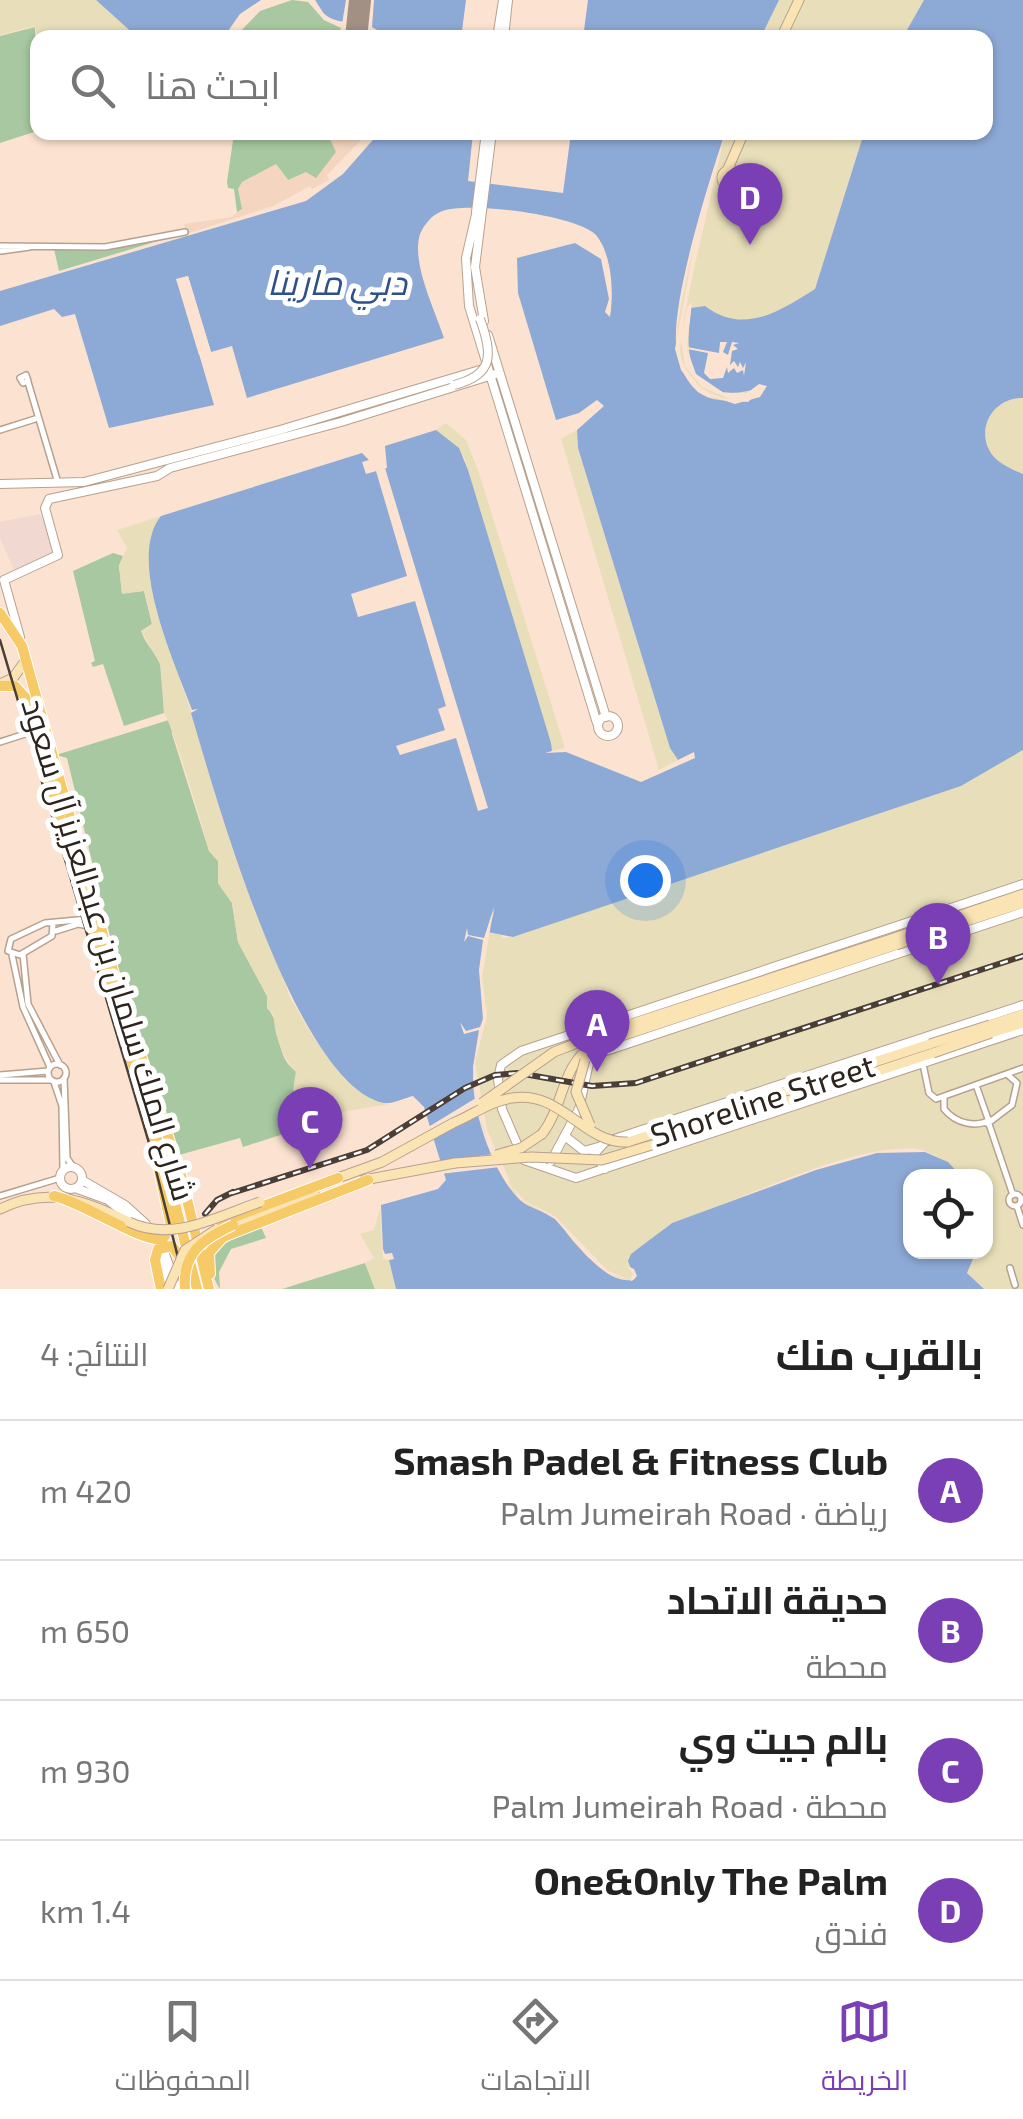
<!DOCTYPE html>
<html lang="ar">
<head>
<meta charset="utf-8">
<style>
  body { margin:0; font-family:"Exo 2",Cairo,sans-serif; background:#f6f6f6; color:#222; direction:rtl }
  .controls { position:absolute; right:30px; bottom:30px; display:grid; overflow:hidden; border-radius:20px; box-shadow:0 2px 8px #0004 }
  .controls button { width:90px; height:90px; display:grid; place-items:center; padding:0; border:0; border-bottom:2px solid #e0e0e0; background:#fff; color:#222; font:50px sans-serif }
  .you { position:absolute; left:645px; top:880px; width:35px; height:35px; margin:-25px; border:8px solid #fff; border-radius:50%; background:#1a73e8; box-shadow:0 0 0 15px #1a73e833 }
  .badge { display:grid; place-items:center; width:65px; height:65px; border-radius:50%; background:#7a3fb5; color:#fff; font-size:32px; font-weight:700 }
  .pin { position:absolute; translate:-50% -82px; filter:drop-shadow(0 2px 5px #0008) }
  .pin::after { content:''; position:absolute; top:52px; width:35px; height:30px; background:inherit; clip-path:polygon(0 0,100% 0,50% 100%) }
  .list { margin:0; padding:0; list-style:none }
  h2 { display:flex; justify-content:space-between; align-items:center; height:130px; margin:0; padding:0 40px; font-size:42px }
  h2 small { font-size:32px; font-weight:400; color:#767676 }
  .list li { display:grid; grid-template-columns:65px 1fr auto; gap:30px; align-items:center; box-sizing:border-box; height:140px; padding:0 40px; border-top:2px solid #e0e0e0 }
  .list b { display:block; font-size:38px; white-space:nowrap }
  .list p { margin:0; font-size:32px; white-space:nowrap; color:#767676 }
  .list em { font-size:32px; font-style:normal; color:#767676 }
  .icon { flex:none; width:55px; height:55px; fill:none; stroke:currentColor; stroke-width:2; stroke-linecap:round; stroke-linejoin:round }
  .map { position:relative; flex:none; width:1023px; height:1289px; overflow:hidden; direction:ltr }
  .search { position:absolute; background:#fff; box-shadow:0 2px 8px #0004; left:30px; right:30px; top:30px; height:110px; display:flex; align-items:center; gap:25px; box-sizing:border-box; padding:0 35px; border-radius:20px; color:#767676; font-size:38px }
  .sheet { height:690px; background:#fff }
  nav { display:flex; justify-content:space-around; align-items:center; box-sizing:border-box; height:140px; border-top:2px solid #e0e0e0; background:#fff; font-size:28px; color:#767676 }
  nav a { display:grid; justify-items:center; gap:5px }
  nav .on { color:#7a3fb5 }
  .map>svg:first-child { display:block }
  .industrial { fill:#f1d8d1 }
  .built { fill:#f4d5bf }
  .green { fill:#a7c8a0 }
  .sand { fill:#e8dfba }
  .water { fill:#8da9d5 }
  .pier { fill:#fce3d1 }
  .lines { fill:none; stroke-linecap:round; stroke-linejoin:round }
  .runway { stroke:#a39084; stroke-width:22 }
  .minor-casing { stroke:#b8a08f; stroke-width:8 }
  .tertiary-casing { stroke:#b8a08f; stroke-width:10 }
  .secondary-casing { stroke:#b8a08f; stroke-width:11 }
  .primary-casing { stroke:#fff; stroke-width:12 }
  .minor { stroke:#fff; stroke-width:5 }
  .tertiary { stroke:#fff; stroke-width:8 }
  .secondary { stroke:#fbe4b4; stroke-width:9 }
  .primary { stroke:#f7ca68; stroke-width:10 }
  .tram { stroke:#4a3e36; stroke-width:2.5 }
  .rail-casing { stroke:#4a3e36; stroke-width:6 }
  .rail { stroke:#fff; stroke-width:2.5; stroke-dasharray:8; stroke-linecap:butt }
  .tertiary-bridge-casing { stroke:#b8a08f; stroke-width:10; stroke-linecap:butt }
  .secondary-bridge-casing { stroke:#b8a08f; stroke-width:11; stroke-linecap:butt }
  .primary-bridge-casing { stroke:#fff; stroke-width:12; stroke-linecap:butt }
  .tertiary-bridge { stroke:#fff; stroke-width:8 }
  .secondary-bridge { stroke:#fbe4b4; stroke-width:9 }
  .primary-bridge { stroke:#f7ca68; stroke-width:10 }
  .labels { text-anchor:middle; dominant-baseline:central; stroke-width:10; stroke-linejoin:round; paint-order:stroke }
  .street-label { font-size:32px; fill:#2d241d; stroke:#fff }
  .water-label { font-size:35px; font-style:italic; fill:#2f5189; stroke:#fff }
</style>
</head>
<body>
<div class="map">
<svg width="1023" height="1289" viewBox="0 0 1023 1289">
  <rect width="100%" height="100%" fill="#fce3d1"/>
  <!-- industrial -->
  <path class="industrial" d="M40,514L56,550L53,556L14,570L0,538V522Z"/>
  <!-- built -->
  <path class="built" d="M327,133H368L327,175L329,180L312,189L310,186L273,206L186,234L184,224L232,217L238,211V189L242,182L276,164L287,180L306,172L315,177Z"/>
  <!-- green -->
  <path class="green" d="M292,0L308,2L324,20L341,28L337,37L234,38L260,11Z
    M35,27L37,131L0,143V36Z
    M234,133H327L336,152L316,178L306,172L288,180L276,164L242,182L238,189L242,209L237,212L234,189L228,188L227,182Z
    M171,237L59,271L54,249H109Z
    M113,553L123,556L119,566L122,593L144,591L152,624L141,631C145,643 153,650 159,661C165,675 163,697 164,713L124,726L103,664L93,667L91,663L95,661L73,571Z
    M172,719V734L209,851L218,861V883L232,903L238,942L267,996V1008C282,1023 275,1050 290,1066C305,1083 332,1093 339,1116L243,1147L240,1138L179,1155L116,961L67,758L56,755Z
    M261,1227L266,1238L231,1249L219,1272L220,1289C195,1251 231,1239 261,1227Z
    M365,1263L375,1289H282Z"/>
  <!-- sand -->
  <path class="sand" d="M0,0H96L137,37H38L35,26L0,35Z
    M779,0H924L903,37L761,38Z
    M725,133H864L815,289C778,313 745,336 705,306L757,386L767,389L722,403C703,391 685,383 678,361C667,328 714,173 725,133Z
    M1023,398V474C1013,470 1002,465 994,457C973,432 992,397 1023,398Z
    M446,423L466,440L478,470L565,748L552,751L464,457L436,430Z
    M577,430L578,448L670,748L678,760L659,770L561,439Z
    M161,516L151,536L150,553L156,610L289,995L311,1034L345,1080L389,1104L342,1112L336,1105L312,1113L293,1090L296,1071C283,1061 273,1031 274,1015L267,1008V996L238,942L232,903L218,883V861L209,851C205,833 170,718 164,713L160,664L141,631L152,624L144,591L122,594L119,566L127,548L117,530Z
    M1023,750V1289H984L967,1273L976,1252H986V1176H961C949,1163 935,1152 916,1149C851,1143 736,1203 672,1223C642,1239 651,1265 628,1282L609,1274L514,1193L482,1126L473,1081L480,957L494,907L502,938L513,937L961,786Z
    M380,1208L383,1259L389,1260L396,1289H375L365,1263L374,1258L360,1234L374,1230Z"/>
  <!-- water -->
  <path class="water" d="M96,0H261L240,14L223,38L137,37Z
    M315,0H466L462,31L485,37H385C367,13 328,35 315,0Z
    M588,0H779L761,37L583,38Z
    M924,0H1023V398C992,397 973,432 994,457C1002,465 1013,470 1023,474V750L961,786L513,937L488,932L495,909C478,945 482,976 483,1013C484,1031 472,1057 473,1081C474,1116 494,1175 520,1200C530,1209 543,1210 554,1218C561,1223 567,1234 573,1241C587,1256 613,1287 635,1279L628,1261L631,1254L672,1223L816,1170L877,1153L925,1152L948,1162L961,1176H910V1252H976L967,1273L984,1289H396L389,1260L394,1259L392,1253L385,1254L383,1249L381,1205L438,1189L446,1180L424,1107L413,1096C404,1098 394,1104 384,1103C296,1086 215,794 191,713L198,709L192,710C175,663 126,559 161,516L362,453L369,460L362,462L366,474L387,468L385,446L436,430L459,448L468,470L551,743L552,751L545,753L566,752L641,782L695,758L694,752L678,760L670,748L578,448L577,430L604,406L597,400L579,413L556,420L518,293L517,258L575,243L601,259L609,299L605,312L610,317C614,293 612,254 596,235C578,215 465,200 440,212C431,216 424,225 420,234C411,263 435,310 444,338L247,398L232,346L211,352L188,276L177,279L214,405L109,428L75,314L62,317L54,309L0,326V291L306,201L343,174L379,133H473L468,181L563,193L571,133H725C709,181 673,295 676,343C677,361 683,378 697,391C711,403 731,400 748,402L766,386C696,409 682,370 691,308L705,306C743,335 779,312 815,289L864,133L986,132V38L903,37Z"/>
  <!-- pier -->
  <path class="pier" d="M310,0H315L326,17L342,24L346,0H374L372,27L385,37L324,20Z
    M725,133L693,273L684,319L680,349L681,357L685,368L693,379L701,388L712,394L723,398L730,399L702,387L685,366L681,340L687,307L692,302L687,347L719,353L720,342H727L723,352L728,355L732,342L739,343L733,345L738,349L732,351L730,365L734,361L738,367L740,362L743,368L746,362L744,376L743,370L737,373L734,368L728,373L727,367L723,378L710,379L704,373L708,353L687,349L696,374L724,393H747L759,384L767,386L760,397L735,404L698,392L681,370L675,349L698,225Z
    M188,276L211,352L206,353L182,283L203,354L199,355L176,279Z
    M385,468L488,808L478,811L456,738L400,755L396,746L445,730L438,709L446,706L415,601L358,617L351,594L407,576L376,471Z
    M494,907L482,977L487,1016L475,1062L487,1130L512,1186L525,1201L556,1217L608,1271L630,1280L633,1274L627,1266L634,1269L637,1276L632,1281L609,1274L586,1255L555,1219L520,1199L500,1167L440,1174L436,1162L493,1154L479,1113L429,1141L425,1129L476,1098L473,1067L479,1030L464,1034L460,1022L466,1031L480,1027L483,1019L479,970L483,940L468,936L464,942L467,928L468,935L484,938Z"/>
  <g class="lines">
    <!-- runway -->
    <path class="runway" d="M356,38L360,0"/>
    <defs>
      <path id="minor" d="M0,246L105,247L185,232
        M1,251L30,247
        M26,375L28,381L23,383L20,378Z
        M28,382L58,483
        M0,430L35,419
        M0,742L25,734L28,724
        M53,924L52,936L20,955L8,951L11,939L45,923L88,919
        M56,931L78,924L89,926
        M23,954L28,1004L60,1065
        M12,955L23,1007L50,1067
        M923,1064L929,1093L936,1099L1023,1068
        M48 1073a9 9 0 1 1 18 0a9 9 0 1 1-18 0Z
        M0,1075L48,1071
        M64,1078L67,1158L73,1167
        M0,1080H50
        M54,1082L62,1106L63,1170
        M976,1085L988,1119
        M944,1098V1109C957,1125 977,1127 990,1120L986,1123
        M991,1121L1012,1105L1017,1083L1008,1075
        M989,1124L1013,1195
        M1009 1200a6 6 0 1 1 12 0a6 6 0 1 1-12 0Z
        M0,1196L60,1178
        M1017,1206L1023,1225
        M1010,1268L1015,1285"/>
      <path id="tertiary" d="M497,38L503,0
        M504,38L508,0
        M477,210L466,258L469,306L597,723
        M476,212L486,132
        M484,321L475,267L492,132
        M488,335L606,717
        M0,484L84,482L280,430L483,369
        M20,637L4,580L58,555L45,508L49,499L157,476L170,468L341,422L499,373
        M598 726a10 10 0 1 1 20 0a10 10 0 1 1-20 0Z
        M1023,884L521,1051L501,1065L498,1079L502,1109L524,1160L576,1178L1023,1030
        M566,1137L584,1151L598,1147
        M551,1161L579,1109L589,1063L600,1053L1023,912
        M60 1178a11 11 0 1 1 22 0a11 11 0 1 1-22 0Z
        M605,1169L594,1154L605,1142L1023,1005
        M82,1180L125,1205L146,1224
        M75,1188L108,1200L135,1221
        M165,1254L177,1289
        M160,1256L170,1285"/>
      <path id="secondary" d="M781,38L799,0
        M722 178a8 8 0 1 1 16 0a8 8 0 1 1-16 0Z
        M727,171L744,132
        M0,684L13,678L26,660
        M955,917L1023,894
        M958,924L1023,903
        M612,1021L631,1023
        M990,1025L1023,1014
        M991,1033L1023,1023
        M600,1034L894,938
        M542,1134C564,1106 561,1066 592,1046L896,945
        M628,1142L930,1044
        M662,1142L933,1053
        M335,1179L382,1162L453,1123
        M364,1180L455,1163
        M0,1209C47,1186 85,1200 129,1222
        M233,1225L316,1196"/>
      <path id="primary" d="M0,613L22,646L116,981L181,1175L209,1289
        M0,686H15L25,697L112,1001L164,1161L197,1289
        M54,1196C83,1202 141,1243 163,1239L171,1226L153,1142
        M212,1234L234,1217L338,1178
        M210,1274L209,1253L223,1237L368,1180
        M161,1289L155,1260L158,1249L172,1246L184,1263"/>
    </defs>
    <!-- minor casing -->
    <use href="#minor" class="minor-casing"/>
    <!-- tertiary casing -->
    <use href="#tertiary" class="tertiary-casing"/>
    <!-- secondary casing -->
    <use href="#secondary" class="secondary-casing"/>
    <!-- primary casing -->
    <use href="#primary" class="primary-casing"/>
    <!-- minor -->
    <use href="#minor" class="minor"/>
    <!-- tertiary -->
    <use href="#tertiary" class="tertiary"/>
    <!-- secondary -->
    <use href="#secondary" class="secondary"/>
    <!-- primary -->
    <use href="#primary" class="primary"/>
    <!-- tram -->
    <path class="tram" d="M0,640L149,1143L186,1289"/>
    <defs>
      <path id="rail" d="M232,1193L367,1150L465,1088L495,1075L518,1073L592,1086L636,1083L1023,956
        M205,1214L217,1200L233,1192"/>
    </defs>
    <!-- rail casing -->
    <use href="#rail" class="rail-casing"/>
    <!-- rail -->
    <use href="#rail" class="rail"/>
    <defs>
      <path id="tertiary-bridge" d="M454,385C494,375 493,354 480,319"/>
      <path id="secondary-bridge" d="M894,938L955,917
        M896,945L958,924
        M930,1044L990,1025
        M933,1053L991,1033
        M585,1060L576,1092L590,1125
        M482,1103L554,1052L600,1034
        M453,1123C473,1115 490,1101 512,1098C562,1090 583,1144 628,1142
        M496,1155L521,1148L542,1134
        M455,1163L531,1157L602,1160L662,1142
        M129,1222C173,1243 218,1216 260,1202
        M168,1289L185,1250L217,1229"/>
      <path id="primary-bridge" d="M185,1289C182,1253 203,1239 233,1225"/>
    </defs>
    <!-- tertiary-bridge casing -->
    <use href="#tertiary-bridge" class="tertiary-bridge-casing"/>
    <!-- secondary-bridge casing -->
    <use href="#secondary-bridge" class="secondary-bridge-casing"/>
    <!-- primary-bridge casing -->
    <use href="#primary-bridge" class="primary-bridge-casing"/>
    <!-- tertiary-bridge -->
    <use href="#tertiary-bridge" class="tertiary-bridge"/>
    <!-- secondary-bridge -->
    <use href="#secondary-bridge" class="secondary-bridge"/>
    <!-- primary-bridge -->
    <use href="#primary-bridge" class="primary-bridge"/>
  </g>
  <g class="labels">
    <!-- street labels -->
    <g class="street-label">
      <text transform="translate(110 949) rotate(73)">شارع الملك سلمان بن عبدالعزيز آل سعود</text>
      <text transform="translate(762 1099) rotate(-18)">Shoreline Street</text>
    </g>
    <!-- water labels -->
    <g class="water-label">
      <text x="337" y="281">دبي مارينا</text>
    </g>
  </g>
</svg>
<div class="controls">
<button><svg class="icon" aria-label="locate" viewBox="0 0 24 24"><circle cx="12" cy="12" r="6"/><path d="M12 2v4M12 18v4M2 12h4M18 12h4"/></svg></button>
</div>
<div class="you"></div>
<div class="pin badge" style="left:597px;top:1072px">A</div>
<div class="pin badge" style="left:938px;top:985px">B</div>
<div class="pin badge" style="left:310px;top:1169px">C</div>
<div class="pin badge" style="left:750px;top:245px">D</div>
<div class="search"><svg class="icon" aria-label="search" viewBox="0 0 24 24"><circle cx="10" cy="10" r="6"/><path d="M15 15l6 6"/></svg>ابحث هنا</div>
</div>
<section class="sheet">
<h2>بالقرب منك<small>النتائج: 4</small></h2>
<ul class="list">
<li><span class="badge">A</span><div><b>Smash Padel &amp; Fitness Club</b><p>رياضة · Palm Jumeirah Road</p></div><em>420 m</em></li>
<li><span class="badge">B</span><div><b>حديقة الاتحاد</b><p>محطة</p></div><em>650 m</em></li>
<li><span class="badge">C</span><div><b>بالم جيت وي</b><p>محطة · Palm Jumeirah Road</p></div><em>930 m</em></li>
<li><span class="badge">D</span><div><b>One&amp;Only The Palm</b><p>فندق</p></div><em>1.4 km</em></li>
</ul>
</section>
<nav>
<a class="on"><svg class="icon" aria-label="map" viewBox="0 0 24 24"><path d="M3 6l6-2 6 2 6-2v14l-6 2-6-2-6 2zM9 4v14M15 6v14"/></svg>الخريطة</a>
<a><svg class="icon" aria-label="directions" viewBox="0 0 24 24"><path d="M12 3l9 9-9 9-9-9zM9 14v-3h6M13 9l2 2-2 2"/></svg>الاتجاهات</a>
<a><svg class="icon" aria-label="saved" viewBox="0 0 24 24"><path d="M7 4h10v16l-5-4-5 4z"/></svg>المحفوظات</a>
</nav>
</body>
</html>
